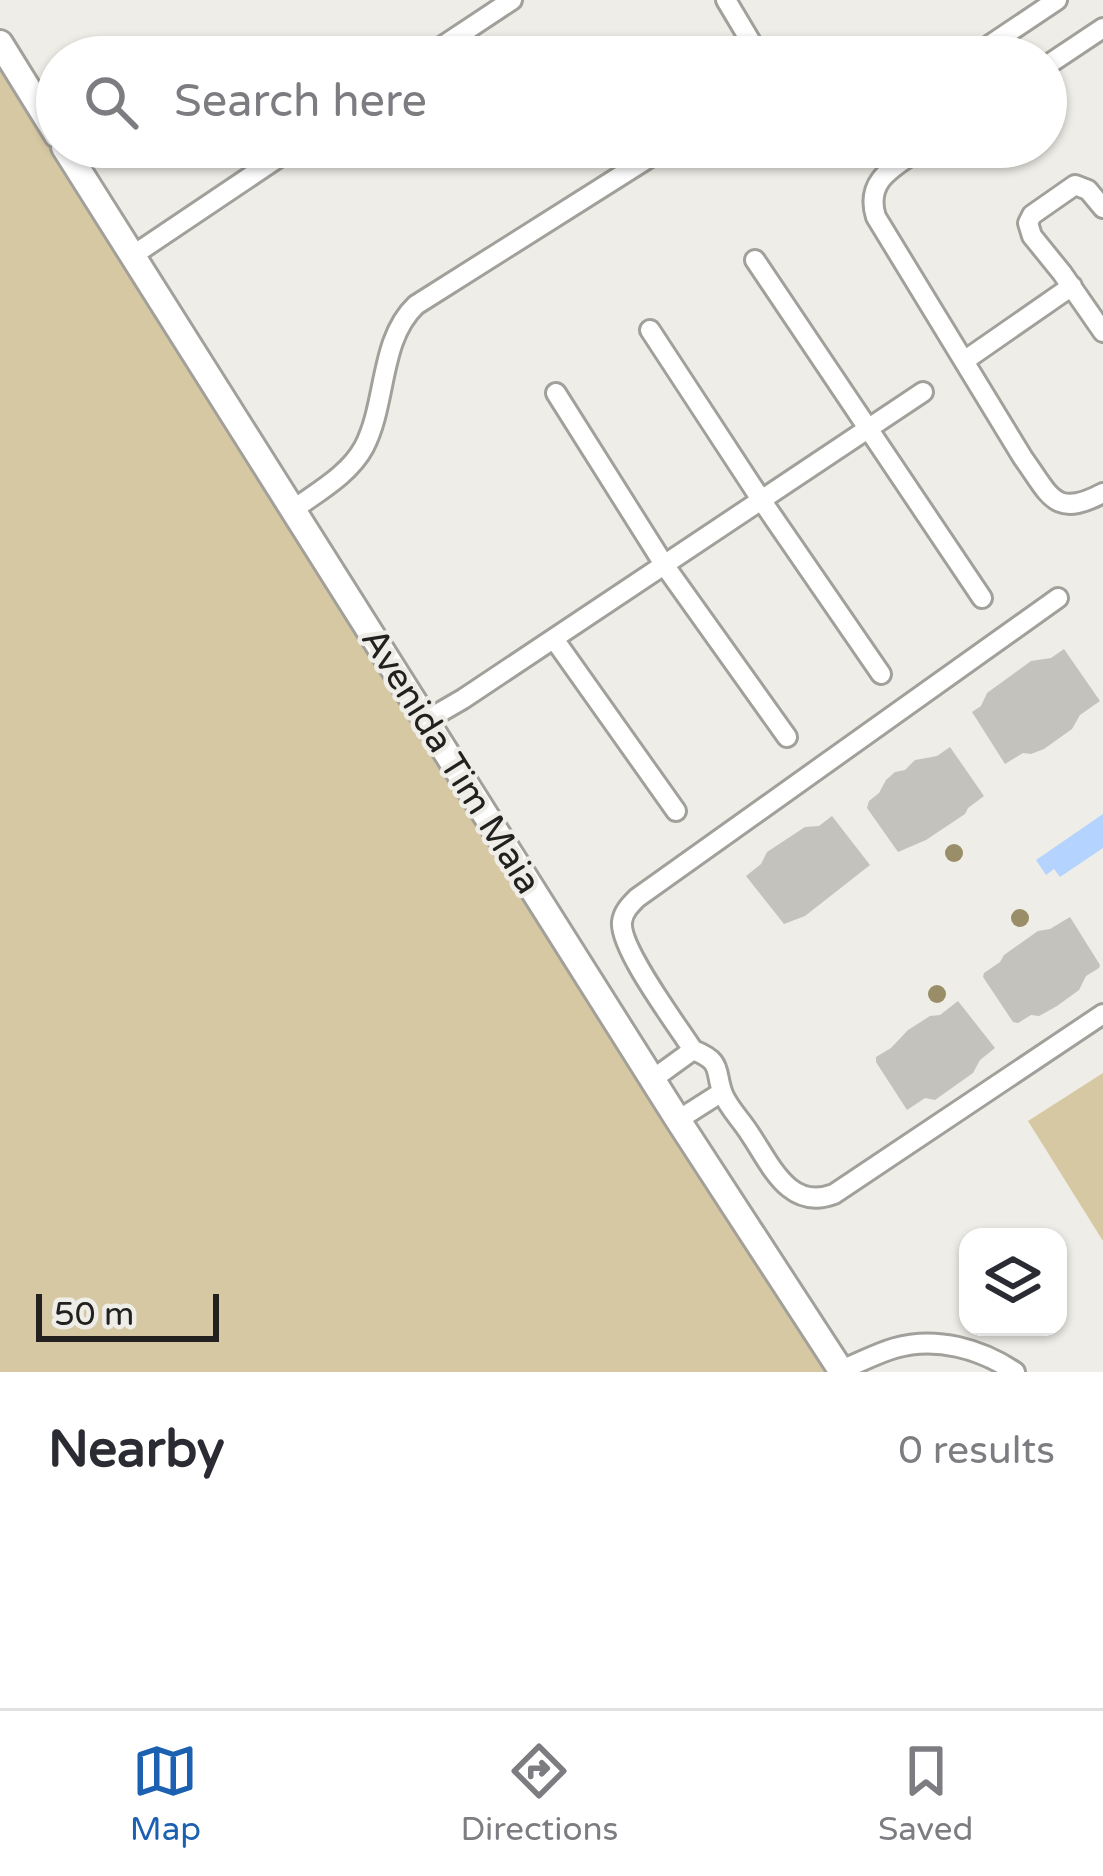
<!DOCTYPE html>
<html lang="en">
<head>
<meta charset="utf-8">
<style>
  body { margin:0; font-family:"Varela Round",sans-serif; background:#f7f7f7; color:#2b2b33 }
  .controls { position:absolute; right:36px; bottom:36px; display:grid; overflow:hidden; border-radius:24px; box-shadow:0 3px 9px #0004 }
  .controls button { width:108px; height:108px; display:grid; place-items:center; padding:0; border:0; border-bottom:3px solid #e1e1e2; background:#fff; color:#2b2b33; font:60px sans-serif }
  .scale { position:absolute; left:36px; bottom:30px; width:183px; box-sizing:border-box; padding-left:12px; border:6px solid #22211f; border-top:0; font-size:33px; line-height:42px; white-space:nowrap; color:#22211f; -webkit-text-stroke:9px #efede7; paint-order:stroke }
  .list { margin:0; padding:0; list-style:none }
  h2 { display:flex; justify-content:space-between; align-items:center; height:156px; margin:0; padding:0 48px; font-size:51px }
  h2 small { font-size:39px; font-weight:400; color:#7c7c81 }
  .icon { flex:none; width:66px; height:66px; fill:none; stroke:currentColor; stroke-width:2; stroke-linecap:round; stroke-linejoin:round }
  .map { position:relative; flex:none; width:1103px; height:1372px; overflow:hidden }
  .search { position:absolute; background:#fff; box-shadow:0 3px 9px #0004; left:36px; right:36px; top:36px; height:132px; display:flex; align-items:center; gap:30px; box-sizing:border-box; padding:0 42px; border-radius:66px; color:#7c7c81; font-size:45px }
  .sheet { height:336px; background:#fff }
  nav { display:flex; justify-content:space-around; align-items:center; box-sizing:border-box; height:168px; border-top:3px solid #e1e1e2; background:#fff; font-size:33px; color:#7c7c81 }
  nav a { display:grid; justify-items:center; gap:6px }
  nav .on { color:#1c60b1 }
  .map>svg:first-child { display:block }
  .green { fill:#d6c8a2 }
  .water { fill:#b4d4ff }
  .building { fill:#c4c2bc }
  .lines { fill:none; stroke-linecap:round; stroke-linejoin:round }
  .minor-casing { stroke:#a2a09a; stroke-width:24 }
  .tertiary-casing { stroke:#a2a09a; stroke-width:30 }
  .minor { stroke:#fff; stroke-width:18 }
  .tertiary { stroke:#fff; stroke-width:24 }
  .tree { fill:#998e68 }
  .labels { text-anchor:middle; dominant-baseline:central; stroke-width:9; stroke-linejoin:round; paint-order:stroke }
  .street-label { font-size:36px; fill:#22211f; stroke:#efede7 }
</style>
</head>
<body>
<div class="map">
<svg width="1103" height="1372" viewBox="0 0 1103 1372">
  <rect width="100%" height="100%" fill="#efede7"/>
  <!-- green -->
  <path class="green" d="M0,61L832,1372H0Z
    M1103,1073V1241L1028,1121Z"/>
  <!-- water -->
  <path class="water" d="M1103,814V848L1060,877L1054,869L1046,875L1036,860Z"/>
  <!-- building -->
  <path class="building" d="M1064,649L1100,701L1080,715L1072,729L1044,749L1031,754L1023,753L1005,764L972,712L981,706L987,693L1031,661L1051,658Z
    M950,747L984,796L968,808L965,814L926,840L898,852L867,808L869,801L879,793L886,780L895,772L905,770L915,760L937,756Z
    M832,816L870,865L805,916L784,924L746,876L761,864L767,852L805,827L819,826Z
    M1070,917L1100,965L1099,968L1086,976L1079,990L1057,1006L1039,1016L1031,1015L1018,1023L1013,1022L983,977L984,973L1000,962L1004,955L1038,931L1050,929Z
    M958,1001L995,1048L980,1060L973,1073L935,1100L925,1098L907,1110L876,1062V1057L891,1048L908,1030L930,1016L940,1015Z"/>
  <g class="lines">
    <defs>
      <path id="minor" d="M726,0L760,57
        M426,57L512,0
        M972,57L1057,0
        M1046,66L1103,28
        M923,147C896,166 864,179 876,217L1023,458C1050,495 1054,519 1103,493
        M1103,208L1088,190L1075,185L1032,215L1028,223L1032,236L1062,273L1103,332
        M132,256L294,147
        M755,260L982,598
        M650,330L762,501L881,674
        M964,361L1072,286
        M556,393L665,566L787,737
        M293,510C317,492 349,475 364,447C387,403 379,340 416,305L666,147
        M1058,598L637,898C630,905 623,912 622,922C619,948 677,1025 693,1050C724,1062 714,1071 723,1094C728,1107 742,1121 750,1134C771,1165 789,1211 834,1194L1103,1014
        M554,639L676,811
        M425,721L463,699L923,392
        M653,1079L693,1050
        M678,1120L722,1092
        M841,1370C859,1363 877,1353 895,1348C936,1336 981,1349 1015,1372"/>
      <path id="tertiary" d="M0,43L57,135
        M64,147L678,1120L842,1372"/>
    </defs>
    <!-- minor casing -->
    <use href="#minor" class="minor-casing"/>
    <!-- tertiary casing -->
    <use href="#tertiary" class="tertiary-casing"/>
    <!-- minor -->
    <use href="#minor" class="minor"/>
    <!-- tertiary -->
    <use href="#tertiary" class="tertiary"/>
  </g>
  <!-- trees -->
  <g class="tree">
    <circle cx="954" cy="853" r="9"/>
    <circle cx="1020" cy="918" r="9"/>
    <circle cx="937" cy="994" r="9"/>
  </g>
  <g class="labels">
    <!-- street labels -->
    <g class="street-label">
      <text transform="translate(451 761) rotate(58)">Avenida Tim Maia</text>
    </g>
  </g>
</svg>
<div class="controls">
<button><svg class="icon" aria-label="layers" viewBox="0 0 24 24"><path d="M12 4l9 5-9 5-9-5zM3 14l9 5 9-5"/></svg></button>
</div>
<div class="scale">50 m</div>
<div class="search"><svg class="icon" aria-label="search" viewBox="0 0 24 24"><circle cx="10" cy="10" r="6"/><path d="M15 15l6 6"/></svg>Search here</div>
</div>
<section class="sheet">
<h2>Nearby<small>0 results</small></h2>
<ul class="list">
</ul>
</section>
<nav>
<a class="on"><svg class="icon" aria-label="map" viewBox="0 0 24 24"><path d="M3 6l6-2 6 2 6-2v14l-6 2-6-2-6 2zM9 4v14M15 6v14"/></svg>Map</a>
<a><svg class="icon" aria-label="directions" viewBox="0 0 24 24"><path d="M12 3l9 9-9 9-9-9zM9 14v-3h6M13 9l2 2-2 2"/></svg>Directions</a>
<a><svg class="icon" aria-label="saved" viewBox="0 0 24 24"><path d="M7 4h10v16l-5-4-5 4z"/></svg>Saved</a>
</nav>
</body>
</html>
